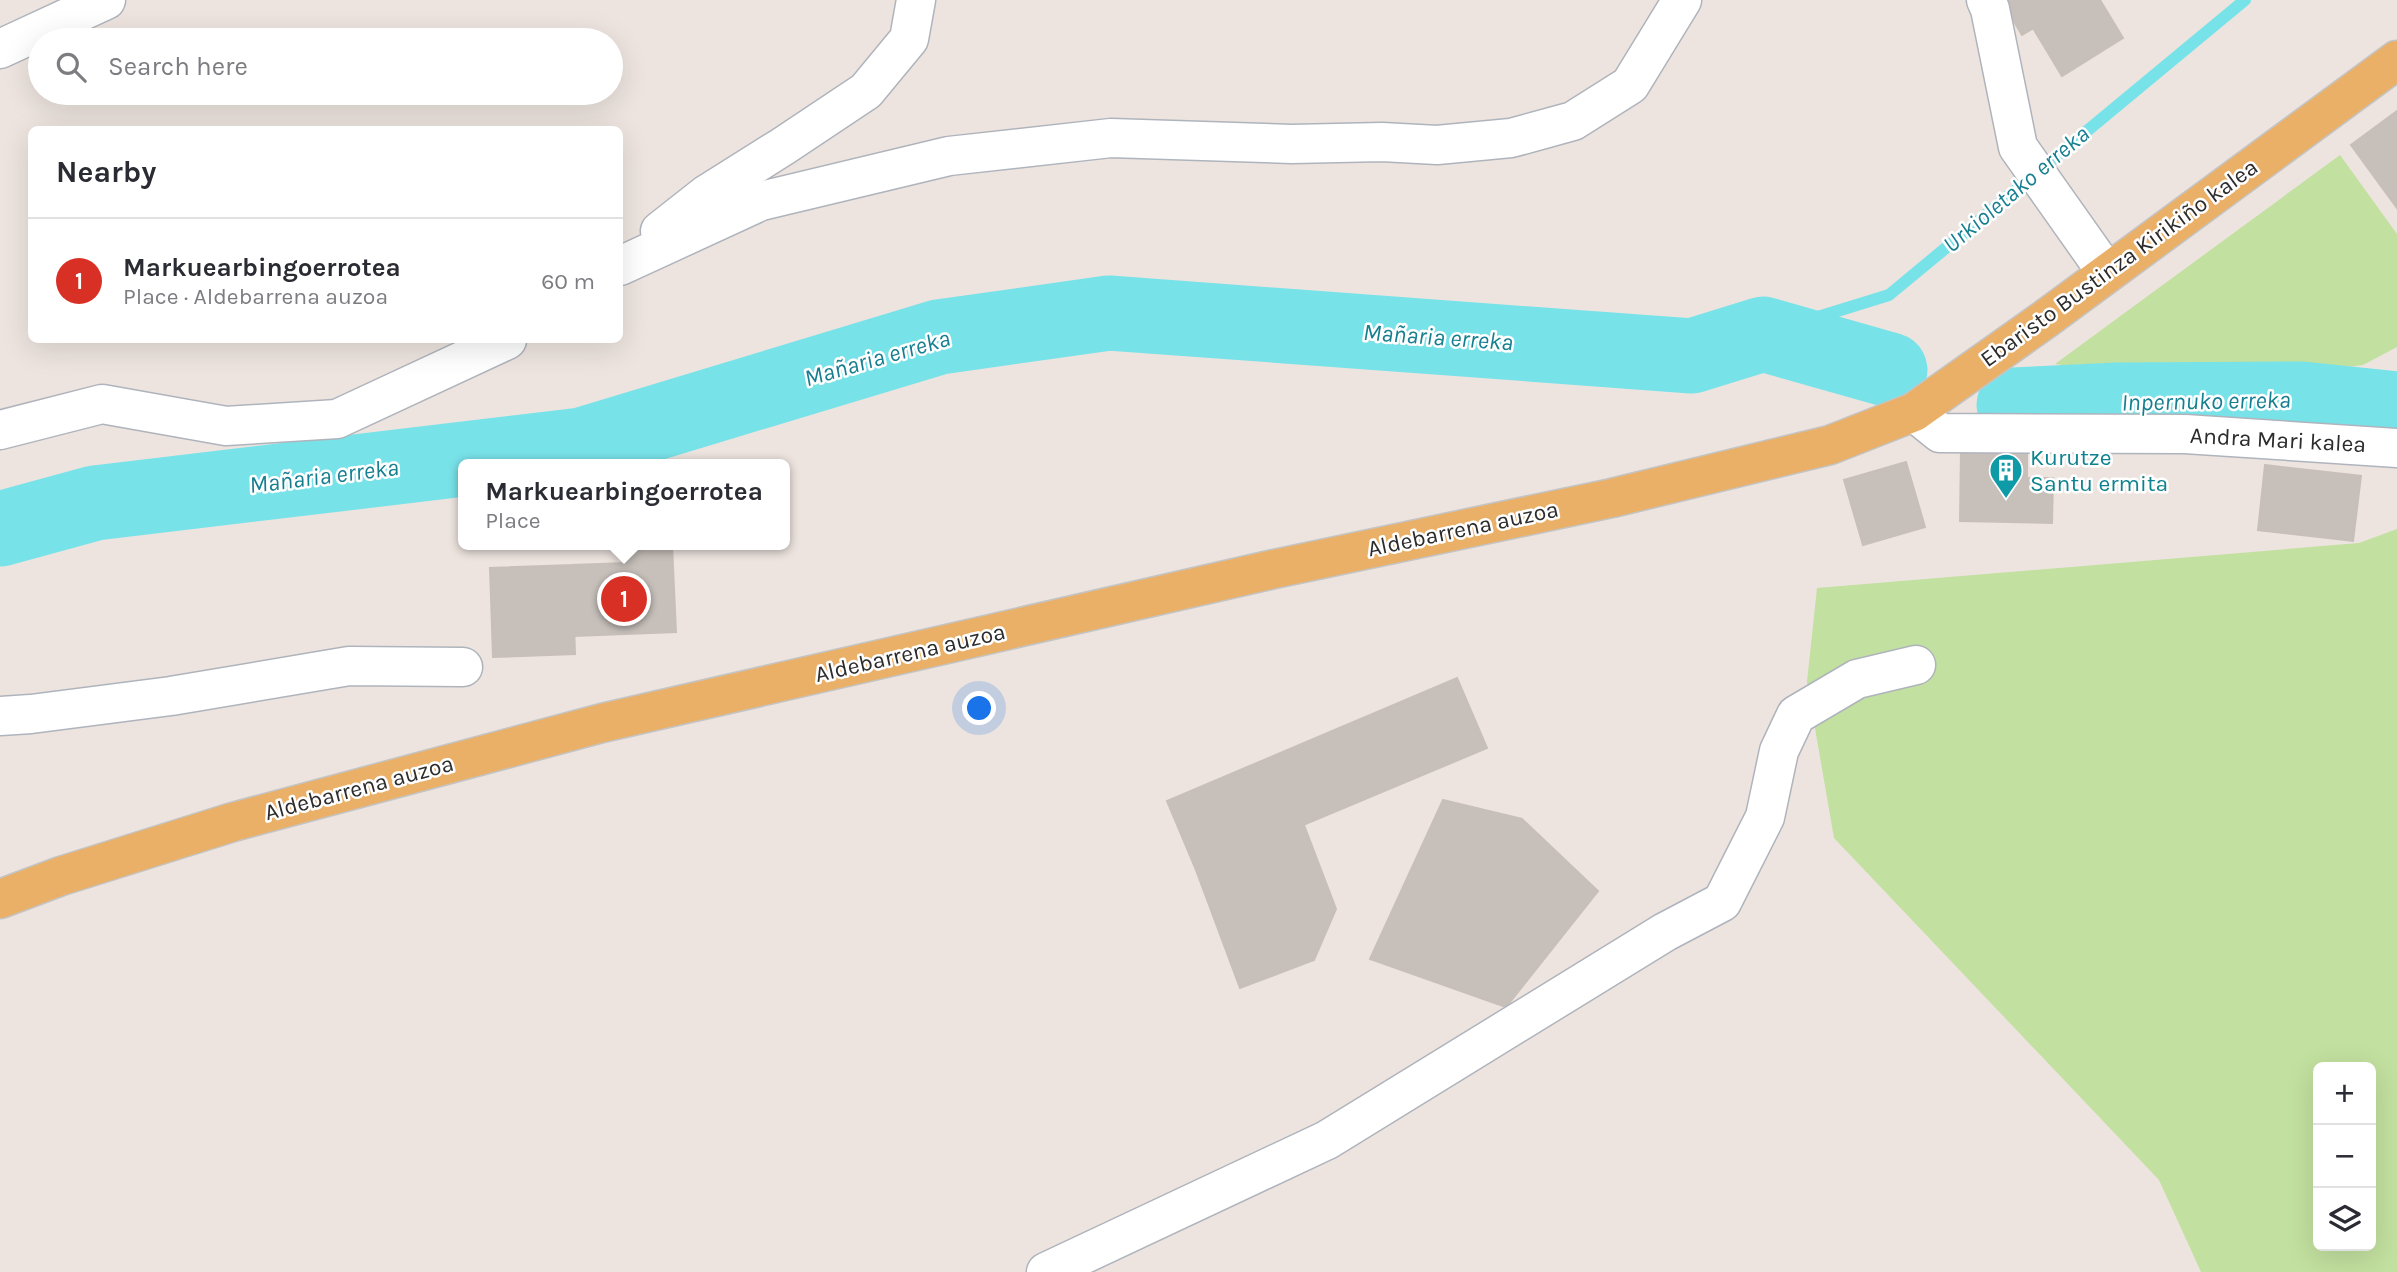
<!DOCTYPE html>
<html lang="en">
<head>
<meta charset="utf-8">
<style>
  body { margin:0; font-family:Karla,sans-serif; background:#f2f2f3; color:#2b2b33 }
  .controls { position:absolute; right:21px; bottom:21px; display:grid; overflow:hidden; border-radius:10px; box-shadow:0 7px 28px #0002 }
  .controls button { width:63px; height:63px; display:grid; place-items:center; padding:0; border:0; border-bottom:2px solid #e1e1e2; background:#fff; color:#2b2b33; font:35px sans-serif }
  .you { position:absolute; left:980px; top:709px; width:24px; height:24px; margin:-18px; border:5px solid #fff; border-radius:50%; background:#1a73e8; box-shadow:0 0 0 10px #1a73e833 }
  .badge { display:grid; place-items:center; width:46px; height:46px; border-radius:50%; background:#d93025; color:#fff; font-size:23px; font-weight:700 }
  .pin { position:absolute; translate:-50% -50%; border:4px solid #fff; box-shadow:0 2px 7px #0006 }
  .popup { position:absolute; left:458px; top:459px; width:332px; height:91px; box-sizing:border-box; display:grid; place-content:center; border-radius:10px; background:#fff; filter:drop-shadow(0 2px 5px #0005); font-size:23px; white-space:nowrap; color:#7c7c81 }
  .popup b { font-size:26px; color:#2b2b33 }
  .popup::after { content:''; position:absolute; left:50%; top:100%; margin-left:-14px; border:14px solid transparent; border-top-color:#fff }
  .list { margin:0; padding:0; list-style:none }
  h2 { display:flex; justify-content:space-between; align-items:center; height:91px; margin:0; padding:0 28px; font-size:30px }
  h2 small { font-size:23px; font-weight:400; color:#7c7c81 }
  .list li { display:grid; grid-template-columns:46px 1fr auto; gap:21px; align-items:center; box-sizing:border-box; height:126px; padding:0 28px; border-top:2px solid #e1e1e2 }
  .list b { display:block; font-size:26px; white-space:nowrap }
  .list p { margin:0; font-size:23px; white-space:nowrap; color:#7c7c81 }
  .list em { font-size:23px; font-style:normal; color:#7c7c81 }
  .icon { flex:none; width:38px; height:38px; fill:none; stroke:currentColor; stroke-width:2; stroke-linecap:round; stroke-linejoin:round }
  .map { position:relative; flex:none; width:2397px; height:1272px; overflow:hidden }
  .search { position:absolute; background:#fff; box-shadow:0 7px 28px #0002; left:28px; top:28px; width:595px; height:77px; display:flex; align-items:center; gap:18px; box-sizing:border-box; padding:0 24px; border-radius:38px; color:#7c7c81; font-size:26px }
  .panel { position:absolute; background:#fff; box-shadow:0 7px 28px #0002; left:28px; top:126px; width:595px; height:217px; border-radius:10px }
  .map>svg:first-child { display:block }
  .green { fill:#c2e09f; fill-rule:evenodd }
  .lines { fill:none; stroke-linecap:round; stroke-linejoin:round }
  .stream { stroke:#78e2e9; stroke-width:12 }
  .river { stroke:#78e2e9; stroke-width:75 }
  .building { fill:#c6bfba; stroke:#c8bfb9; stroke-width:2 }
  .minor-casing { stroke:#afb4bc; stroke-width:41 }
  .major-casing { stroke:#c4c4c4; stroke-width:41 }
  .minor { stroke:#fff; stroke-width:38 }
  .major { stroke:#eab067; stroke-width:38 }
  .labels { text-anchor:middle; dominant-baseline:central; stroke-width:5; stroke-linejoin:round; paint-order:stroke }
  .street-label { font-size:23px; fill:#2c2c2c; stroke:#fff }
  .culture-label { font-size:23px; fill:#0d838f; stroke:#fff; text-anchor:start }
  .water-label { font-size:24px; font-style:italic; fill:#157f90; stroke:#fff }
</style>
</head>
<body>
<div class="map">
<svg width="2397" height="1272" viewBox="0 0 2397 1272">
  <rect width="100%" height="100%" fill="#ede4df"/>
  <!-- green -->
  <path class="green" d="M2340,155L2397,234V347L2363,365L2286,375L2163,381L2055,364Z
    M2397,529V1272H2201L2159,1180L1834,838L1807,682L1817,588L2359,543ZM2318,1067H2371V1246H2318Z"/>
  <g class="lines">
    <!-- stream -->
    <path class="stream" d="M1763,334L1889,295L2245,0"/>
    <!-- river -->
    <path class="river" d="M2014,405L2117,400L2302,399L2397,409
      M0,529L95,503L582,445L939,337L1109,313L1692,356L1763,334L1890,370"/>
  </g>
  <!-- building -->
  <path class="building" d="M2001,0H2081L2022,35Z
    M2080,0H2100L2123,38L2062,76L2033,28Z
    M2397,111V208L2351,145Z
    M1961,449L2027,450V478H2053L2052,523L1960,521Z
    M1906,462L1925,527L1863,545L1844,480Z
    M2265,465L2361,476L2353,541L2258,530Z
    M626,545H672L676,632L575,636L572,565L626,563Z
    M572,565L575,654L493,657L490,568Z
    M1457,678L1487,748L1196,870L1167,801Z
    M1443,800L1522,819L1598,891L1506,1007L1370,959Z
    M1304,825L1336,909L1314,960L1240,988L1196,870Z"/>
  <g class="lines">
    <defs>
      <path id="minor" d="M1986,0L1990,9L2018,147L2107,273
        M0,49L106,0
        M660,231L707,194L782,147L866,91L909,39L916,0
        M620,266L761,201L949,156L1111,138L1292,144L1382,142L1437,145L1511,138L1573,121L1630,85L1682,0
        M1914,412L1940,433L2185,434L2397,448
        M0,430L102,404L226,426L337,419L507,340
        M0,716L31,714L171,696L349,666L463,667
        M1046,1272L1327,1140L1665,932L1722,902L1765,817L1779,751L1796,715L1857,679L1916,665"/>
      <path id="major" d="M0,899L61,876L233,822L602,723L1274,569L1612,498L1830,445L1914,412L2044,320L2397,60"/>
    </defs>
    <!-- minor casing -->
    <use href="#minor" class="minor-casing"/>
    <!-- major casing -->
    <use href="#major" class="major-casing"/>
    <!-- minor -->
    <use href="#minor" class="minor"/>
    <!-- major -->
    <use href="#major" class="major"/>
  </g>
  <!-- icons -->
  <defs>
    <symbol id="building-pin" viewBox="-11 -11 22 30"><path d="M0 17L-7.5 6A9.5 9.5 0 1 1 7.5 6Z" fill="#0f9aa8" stroke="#fff"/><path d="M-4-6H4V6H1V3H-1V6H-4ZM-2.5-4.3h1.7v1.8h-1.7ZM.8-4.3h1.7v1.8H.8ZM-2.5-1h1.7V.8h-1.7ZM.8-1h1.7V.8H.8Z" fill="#fff"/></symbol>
  </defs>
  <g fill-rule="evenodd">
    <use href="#building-pin" x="1987" y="451" width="38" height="52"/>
  </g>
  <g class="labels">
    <!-- street labels -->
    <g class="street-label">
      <text transform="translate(2119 263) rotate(-36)">Ebaristo Bustinza Kirikiño kalea</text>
      <text transform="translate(2278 440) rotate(3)">Andra Mari kalea</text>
      <text transform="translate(1463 529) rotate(-12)">Aldebarrena auzoa</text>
      <text transform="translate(910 653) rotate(-13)">Aldebarrena auzoa</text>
      <text transform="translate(359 788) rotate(-15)">Aldebarrena auzoa</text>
    </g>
    <!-- culture labels -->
    <g class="culture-label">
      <text x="2030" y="457">Kurutze<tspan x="2030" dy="26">Santu ermita</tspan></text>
    </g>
    <!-- water labels -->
    <g class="water-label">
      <text transform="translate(2016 189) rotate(-40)">Urkioletako erreka</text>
      <text transform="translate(1438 337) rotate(4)">Mañaria erreka</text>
      <text transform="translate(877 358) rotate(-16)">Mañaria erreka</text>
      <text transform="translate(2206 401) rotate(-1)">Inpernuko erreka</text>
      <text transform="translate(324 476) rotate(-7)">Mañaria erreka</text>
    </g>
  </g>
</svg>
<div class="controls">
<button>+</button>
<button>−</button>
<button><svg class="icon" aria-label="layers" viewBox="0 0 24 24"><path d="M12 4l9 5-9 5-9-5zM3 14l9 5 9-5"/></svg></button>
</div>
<div class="you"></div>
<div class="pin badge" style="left:624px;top:599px">1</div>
<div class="popup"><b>Markuearbingoerrotea</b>Place</div>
<div class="search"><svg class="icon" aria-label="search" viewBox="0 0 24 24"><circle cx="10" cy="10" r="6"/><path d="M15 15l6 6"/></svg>Search here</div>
<section class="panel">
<h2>Nearby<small></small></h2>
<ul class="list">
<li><span class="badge">1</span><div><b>Markuearbingoerrotea</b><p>Place · Aldebarrena auzoa</p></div><em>60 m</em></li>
</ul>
</section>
</div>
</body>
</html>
